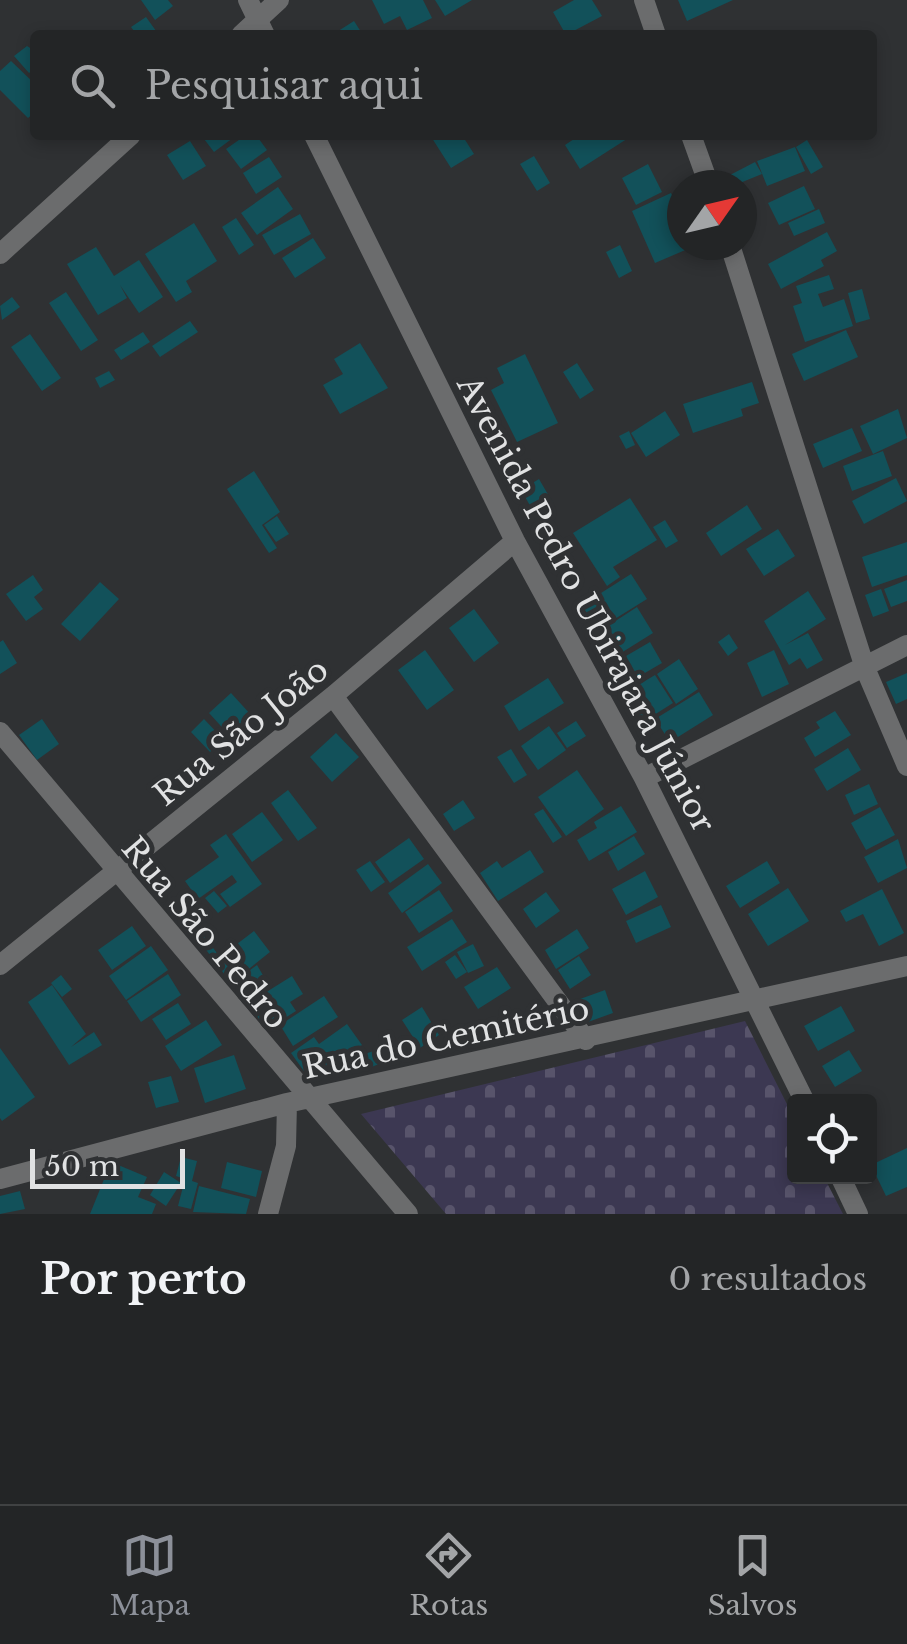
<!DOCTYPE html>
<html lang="pt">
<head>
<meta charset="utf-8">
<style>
  body { margin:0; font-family:"Libre Baskerville",serif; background:#2f3132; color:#f1f3f6 }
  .controls { position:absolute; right:30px; bottom:30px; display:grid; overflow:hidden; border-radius:10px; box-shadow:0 5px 15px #0003 }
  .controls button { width:90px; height:90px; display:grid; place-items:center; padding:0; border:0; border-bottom:2px solid #404243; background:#232526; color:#f1f3f6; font:50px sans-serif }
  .compass { position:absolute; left:667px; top:170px; width:90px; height:90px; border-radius:50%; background:#232526; box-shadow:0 5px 15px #0003; rotate:56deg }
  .scale { position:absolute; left:30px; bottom:25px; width:155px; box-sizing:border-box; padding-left:10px; border:5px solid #e1e2e3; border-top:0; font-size:28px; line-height:35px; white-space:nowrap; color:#e1e2e3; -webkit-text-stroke:8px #2f3133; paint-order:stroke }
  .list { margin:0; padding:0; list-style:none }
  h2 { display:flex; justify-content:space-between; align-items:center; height:130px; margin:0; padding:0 40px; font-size:42px }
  h2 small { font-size:32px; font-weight:400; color:#a3a5a7 }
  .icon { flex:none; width:55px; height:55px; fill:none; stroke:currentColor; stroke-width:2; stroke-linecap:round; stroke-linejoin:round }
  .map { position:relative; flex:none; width:907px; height:1214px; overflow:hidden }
  .search { position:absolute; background:#232526; box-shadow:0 5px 15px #0003; left:30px; right:30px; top:30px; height:110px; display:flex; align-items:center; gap:25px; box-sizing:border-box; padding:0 35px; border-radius:10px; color:#a3a5a7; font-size:38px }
  .sheet { height:290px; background:#232526 }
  nav { display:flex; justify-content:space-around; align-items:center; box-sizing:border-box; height:140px; border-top:2px solid #404243; background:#232526; font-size:28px; color:#a3a5a7 }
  nav a { display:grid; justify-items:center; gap:5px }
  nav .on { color:#8c9099 }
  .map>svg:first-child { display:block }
  .cemetery { fill:url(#cemetery-stones) }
  .building { fill:#12515a }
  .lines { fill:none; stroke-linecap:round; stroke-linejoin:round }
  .minor { stroke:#6b6c6d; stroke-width:20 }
  .labels { text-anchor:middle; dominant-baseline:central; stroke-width:10; stroke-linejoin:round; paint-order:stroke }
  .street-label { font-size:32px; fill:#e1e2e3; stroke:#2f3133 }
</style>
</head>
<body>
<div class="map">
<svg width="907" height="1214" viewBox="0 0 907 1214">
  <defs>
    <pattern id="cemetery-stones" width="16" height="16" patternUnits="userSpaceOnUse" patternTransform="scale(2.5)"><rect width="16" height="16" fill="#3c3852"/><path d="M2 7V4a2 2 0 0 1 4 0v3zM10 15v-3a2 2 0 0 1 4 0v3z" fill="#58546b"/></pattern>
  </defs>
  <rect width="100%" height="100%" fill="#2f3133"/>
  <!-- cemetery -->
  <path class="cemetery" d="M745,1021L794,1118V1176L824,1177L843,1214H446L361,1114Z"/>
  <!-- building -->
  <path class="building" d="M141,0H168L173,6L155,20Z
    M372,0H423L432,18L407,30L400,16L384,24Z
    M435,0H472L445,16Z
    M574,0H592L602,16L566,35L553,12Z
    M678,0H733L687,21Z
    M146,17L159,35H137L131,27Z
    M354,21L363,35H332Z
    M27,46L35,51V68L29,73L14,56Z
    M11,61L35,84V112L28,118L0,90V71Z
    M201,135H237L214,152Z
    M246,135H256L267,150L241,169L226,149Z
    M430,135H462L474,154L451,168Z
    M580,135H633L580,169L565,145Z
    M807,140L823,167L811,174L796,147Z
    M190,141L206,166L183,180L167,155Z
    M795,147L805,171L767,186L757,161Z
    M534,156L550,183L537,191L520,164Z
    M269,157L282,177L256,194L243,173Z
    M755,162L762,174L735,185L730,175Z
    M648,164L662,192L636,205L622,178Z
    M804,186L815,209L779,225L768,203Z
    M278,187L293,209L257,235L241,213Z
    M671,193L682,217V245H697L655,263L632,211Z
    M819,209L825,223L794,236L788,223Z
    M300,214L311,234L274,255L262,235Z
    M236,218L254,245L239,255L222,227Z
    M194,223L217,261L186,281L192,292L176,302L145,254Z
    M827,232L837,251L821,260L824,266L781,289L768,264Z
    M313,238L326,258L295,278L282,258Z
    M620,245L632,271L619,278L606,252Z
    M96,247L114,276L139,260L163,297L139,313L120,285L127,298L98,315L67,264Z
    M829,275L834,289L818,294L823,307L844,299L853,326L805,342L793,306L802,303L796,286Z
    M862,289L870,319L856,323L848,293Z
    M66,292L98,340L81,351L49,303Z
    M12,297L20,307L2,320L0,306Z
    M190,321L198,332L160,357L152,346Z
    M846,330L858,357L804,381L792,354Z
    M143,332L150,342L121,360L114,350Z
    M30,334L61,378L42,391L11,347Z
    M360,343L388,388L340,414L323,385L343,374L334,359Z
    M525,354L558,423L517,442L491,390L504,383L497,368Z
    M577,363L594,390L580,399L563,372Z
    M109,371L115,380L100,388L95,378Z
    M752,382L759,403L741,409L743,416L693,433L683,404Z
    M898,409L907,438L873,454L860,426Z
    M665,411L680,435L646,457L631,433Z
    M852,428L862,451L823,468L813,444Z
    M629,431L635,445L626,449L619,436Z
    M883,451L892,476L852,491L843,466Z
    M254,471L280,512L262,525L277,548L269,553L227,489Z
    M896,478L907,501L864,524L852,501Z
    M539,479L553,503L535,514L521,490Z
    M630,498L657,540L613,567L620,577L607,586L573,533Z
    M747,505L762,529L721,556L706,533Z
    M277,516L289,534L276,542L264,525Z
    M665,520L678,541L666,548L653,527Z
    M778,529L795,556L764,576L746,549Z
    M907,542V575L872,587L862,557Z
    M631,574L647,599L597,630L582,605Z
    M33,575L43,590L34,597L43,609L26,621L6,594Z
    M907,580V601L891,607L884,589Z
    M100,582L119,599L80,641L61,624Z
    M881,589L889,611L873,617L865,595Z
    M808,591L826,619L785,645L808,633L823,660L807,669L800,658L789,665L764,621Z
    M637,607L653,633L613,658L597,633Z
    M474,609L499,643L474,662L449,628Z
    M729,634L738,648L728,656L718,642Z
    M3,640L17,663L0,674V642Z
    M650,642L662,663L638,677L626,656Z
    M425,650L454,690L427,710L398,670Z
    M774,650L789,684L762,697L747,663Z
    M679,659L698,689L676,704L657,674Z
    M907,673V699L896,704L886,682Z
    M655,675L673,703L643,722L625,693Z
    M548,678L564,703L519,731L504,706Z
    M699,692L713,715L670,742L655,719Z
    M231,693L252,716L230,736L209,713Z
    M835,711L851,735L815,757L804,738L820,728L816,722Z
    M42,719L59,744L37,760L19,735Z
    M204,719L223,739L210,752L191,732Z
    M576,721L586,736L567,748L557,733Z
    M549,726L566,750L538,770L521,746Z
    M336,733L359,757L332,782L310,757Z
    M848,748L861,770L827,791L814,769Z
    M511,749L527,775L514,783L497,757Z
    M577,770L604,809L566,836L538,797Z
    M869,784L878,804L854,815L845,795Z
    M288,790L317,828L298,841L271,803Z
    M463,800L475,818L454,831L443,814Z
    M621,806L637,832L589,861L577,840L597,828L594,822Z
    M880,807L895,835L866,850L851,823Z
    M543,809L562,837L553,843L534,814Z
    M262,812L283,840L252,862L232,834Z
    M226,834L262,884L230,907L220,894L237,882L232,875L198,899L185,881L219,857L210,845Z
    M634,836L645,854L618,871L608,852Z
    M409,838L424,859L390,883L375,862Z
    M898,839L907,868L878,883L864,857Z
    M530,850L544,872L498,901L480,873L497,861L502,868Z
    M370,861L385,882L371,892L356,870Z
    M767,861L780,883L740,908L726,886Z
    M428,864L442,883L402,913L388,893Z
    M645,871L658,897L626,915L612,889Z
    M788,888L809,921L768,946L748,914Z
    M882,889L904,933L879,946L863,914L846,922L840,911Z
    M439,890L453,911L419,933L405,912Z
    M214,891L227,906L218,913L205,898Z
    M546,892L560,911L536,928L523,909Z
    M661,905L671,927L636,943L626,921Z
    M191,919L220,957L254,931L270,952L231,983L186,923Z
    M452,919L467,942L422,971L407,947Z
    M132,926L146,946L112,970L98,950Z
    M577,929L589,948L556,969L545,950Z
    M473,944L484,966L468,973L457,952Z
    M151,946L168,970L126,1000L109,976Z
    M455,955L467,972L456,979L445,962Z
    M579,956L591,975L570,989L558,970Z
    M257,965L268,984L250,995L239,978Z
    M497,967L511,988L478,1009L464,987Z
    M168,974L181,995L141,1022L127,1001Z
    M61,975L72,989L62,997L51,983Z
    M292,976L303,994L290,1002L296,1011L266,1030L249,1003Z
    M52,985L86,1034L71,1047L94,1032L102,1045L69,1065L28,1002Z
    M605,990L613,1013L588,1022L580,999Z
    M324,996L338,1017L293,1046L280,1025Z
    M178,1003L191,1024L166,1040L152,1019Z
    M841,1006L855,1031L818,1051L804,1026Z
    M422,1007L439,1035L420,1048L402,1020Z
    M206,1020L222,1045L181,1071L165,1046Z
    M347,1024L362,1045L311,1081L291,1053L314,1037L319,1044Z
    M0,1048L35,1097L2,1121L0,1118Z
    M382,1048L387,1061L361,1071L356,1057Z
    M849,1050L862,1071L835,1087L822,1066Z
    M234,1055L246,1089L205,1103L194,1068Z
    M171,1076L179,1102L156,1108L148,1082Z
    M907,1148V1187L886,1196L871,1165Z
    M181,1157L197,1161L192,1181L198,1183L191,1209L178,1206L185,1179L176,1176Z
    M111,1162L147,1177L138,1197L156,1204L152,1214H90Z
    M227,1162L262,1171L256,1197L221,1188Z
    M164,1172L181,1183L166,1206L150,1195Z
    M199,1186L250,1199L246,1214L193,1212Z
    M20,1191L25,1209L0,1214V1196Z"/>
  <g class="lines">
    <!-- minor -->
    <path class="minor" d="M248,0L265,35
      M644,0L656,35
      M241,35L279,0
      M314,135L515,541L644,778L805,1102
      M691,135L709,185
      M730,245L865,668L907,766
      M0,254L131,135
      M333,696L586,1040
      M0,732L408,1214
      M644,778L907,645
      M0,965L333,696L515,541
      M840,1176L858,1214
      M0,1179L287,1103L907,966
      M268,1214L286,1146L287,1103"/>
  </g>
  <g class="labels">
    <!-- street labels -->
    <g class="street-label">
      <text transform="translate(586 604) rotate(62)">Avenida Pedro Ubirajara Júnior</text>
      <text transform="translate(241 732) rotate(-39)">Rua São João</text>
      <text transform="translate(205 933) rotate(50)">Rua São Pedro</text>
      <text transform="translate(446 1038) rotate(-12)">Rua do Cemitério</text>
    </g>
  </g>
</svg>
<div class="controls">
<button><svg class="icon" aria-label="locate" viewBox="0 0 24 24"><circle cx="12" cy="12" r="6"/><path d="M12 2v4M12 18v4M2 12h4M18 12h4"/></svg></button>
</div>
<svg class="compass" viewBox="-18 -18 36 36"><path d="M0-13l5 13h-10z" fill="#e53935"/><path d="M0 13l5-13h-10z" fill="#a3a5a7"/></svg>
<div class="scale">50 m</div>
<div class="search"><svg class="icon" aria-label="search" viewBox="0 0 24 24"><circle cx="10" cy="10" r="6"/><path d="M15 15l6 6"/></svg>Pesquisar aqui</div>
</div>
<section class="sheet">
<h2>Por perto<small>0 resultados</small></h2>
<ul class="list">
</ul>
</section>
<nav>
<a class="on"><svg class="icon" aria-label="map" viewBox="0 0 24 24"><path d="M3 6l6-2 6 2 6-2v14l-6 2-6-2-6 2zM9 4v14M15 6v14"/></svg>Mapa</a>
<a><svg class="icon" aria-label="directions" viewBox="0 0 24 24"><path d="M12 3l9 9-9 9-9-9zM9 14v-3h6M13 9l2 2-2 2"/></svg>Rotas</a>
<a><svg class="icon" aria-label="saved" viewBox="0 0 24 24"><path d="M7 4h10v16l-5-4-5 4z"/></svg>Salvos</a>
</nav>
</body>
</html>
